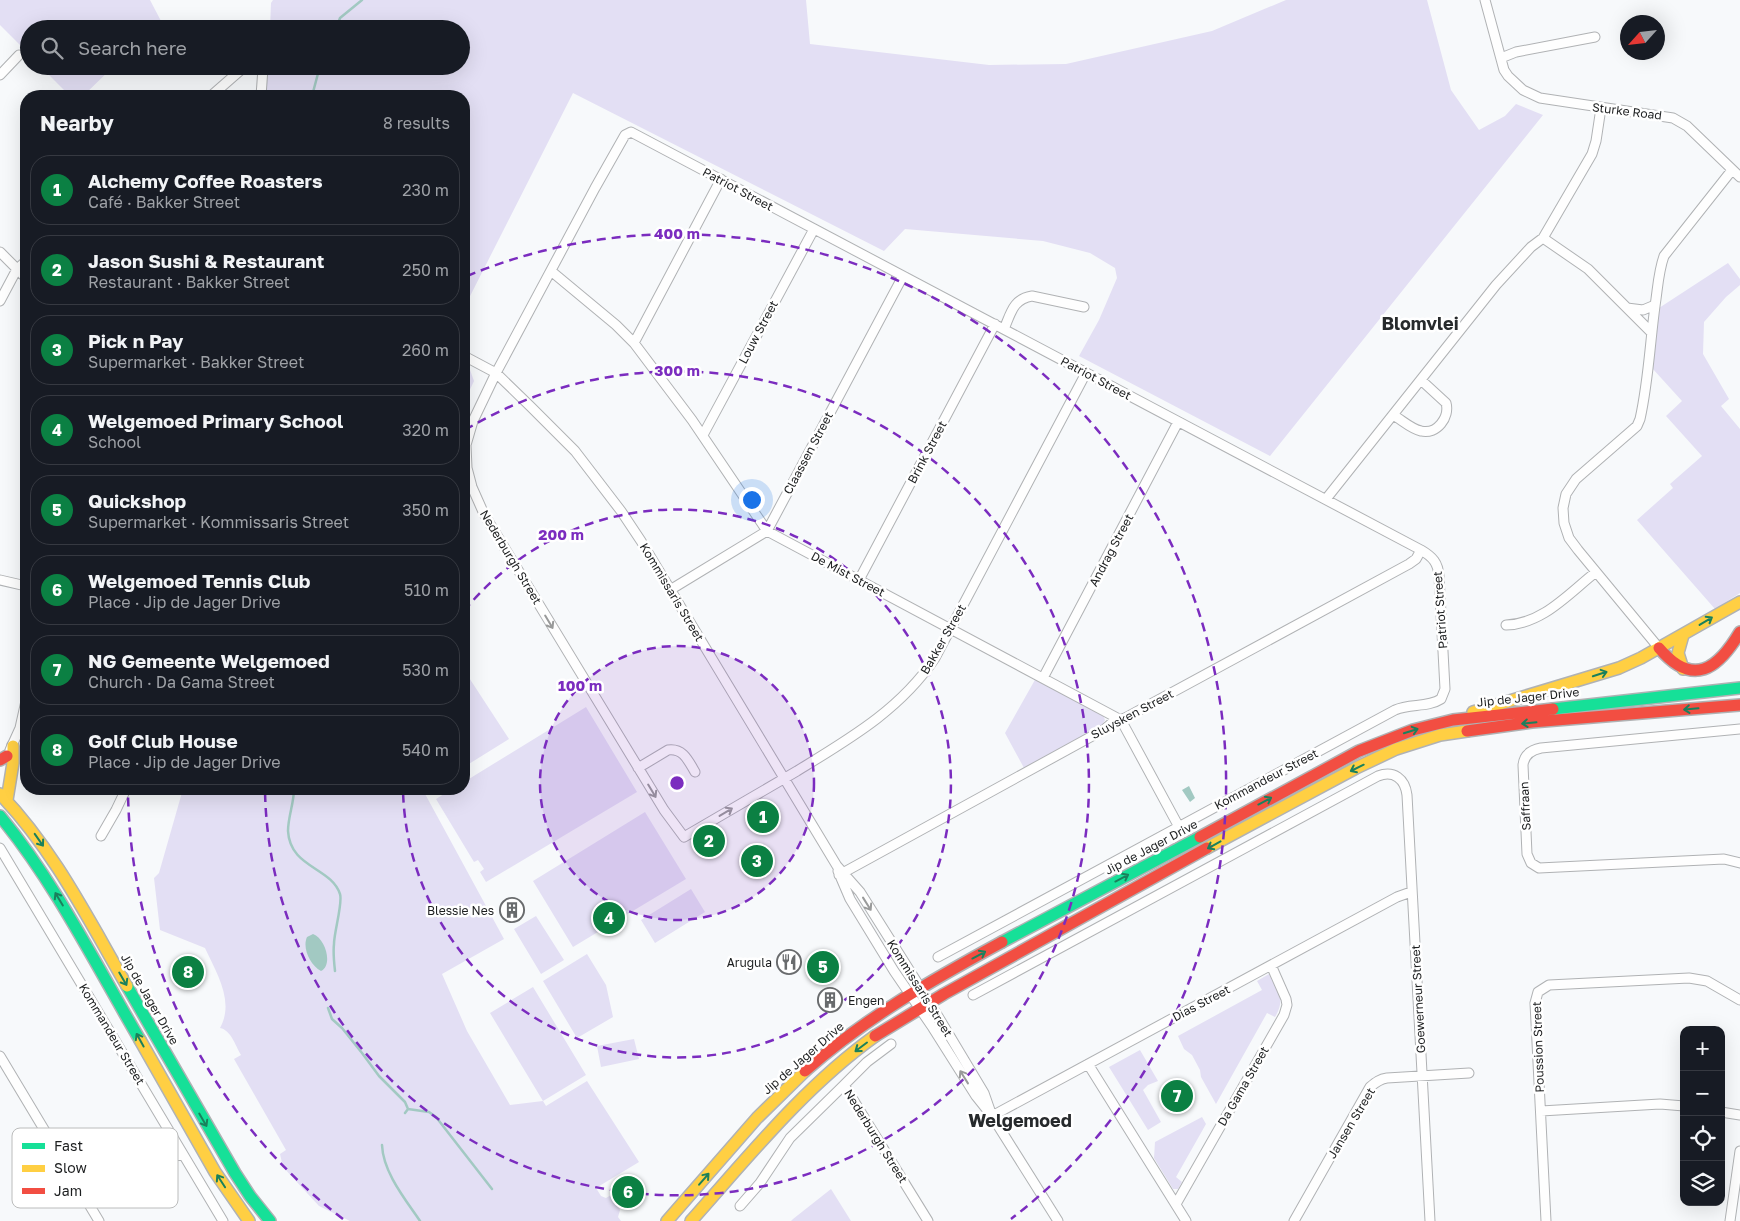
<!DOCTYPE html>
<html lang="en">
<head>
<meta charset="utf-8">
<style>
  body { margin:0; font-family:"Golos Text",sans-serif; background:#20242c; color:#f1f3f6 }
  .controls { position:absolute; right:15px; bottom:15px; display:grid; overflow:hidden; border-radius:10px; box-shadow:0 5px 20px #0002 }
  .controls button { width:45px; height:45px; display:grid; place-items:center; padding:0; border:0; border-bottom:1px solid #363941; background:#171b24; color:#f1f3f6; font:25px sans-serif }
  .compass { position:absolute; left:1620px; top:15px; width:45px; height:45px; border-radius:50%; background:#171b24; box-shadow:0 5px 20px #0002; rotate:243deg }
  .you { position:absolute; left:751px; top:499px; width:18px; height:18px; margin:-12px; border:4px solid #fff; border-radius:50%; background:#1a73e8; box-shadow:0 0 0 8px #1a73e833 }
  .badge { display:grid; place-items:center; width:32px; height:32px; border-radius:50%; background:#0b8043; color:#fff; font-size:16px; font-weight:700 }
  .pin { position:absolute; translate:-50% -50%; border:2px solid #fff; box-shadow:0 1px 5px #0006 }
  .list { margin:0; padding:0; list-style:none }
  h2 { display:flex; justify-content:space-between; align-items:center; height:65px; margin:0; padding:0 20px; font-size:21px }
  h2 small { font-size:16px; font-weight:400; color:#9ea1a6 }
  .list li { display:grid; grid-template-columns:32px 1fr auto; gap:15px; align-items:center; box-sizing:border-box; height:70px; margin:0 10px 10px; padding:0 10px; border:1px solid #363941; border-radius:20px }
  .list b { display:block; font-size:19px; white-space:nowrap }
  .list p { margin:0; font-size:16px; white-space:nowrap; color:#9ea1a6 }
  .list em { font-size:16px; font-style:normal; color:#9ea1a6 }
  .icon { flex:none; width:28px; height:28px; fill:none; stroke:currentColor; stroke-width:2; stroke-linecap:round; stroke-linejoin:round }
  .map { position:relative; flex:none; width:1740px; height:1221px; overflow:hidden }
  .search { position:absolute; background:#171b24; box-shadow:0 5px 20px #0002; left:20px; top:20px; width:450px; height:55px; display:flex; align-items:center; gap:12px; box-sizing:border-box; padding:0 18px; border-radius:28px; color:#9ea1a6; font-size:19px }
  .panel { position:absolute; background:#171b24; box-shadow:0 5px 20px #0002; left:20px; top:90px; width:450px; height:705px; border-radius:20px }
  .map>svg:first-child { display:block }
  .green { fill:#e3dff4 }
  .water { fill:#a2c9c2 }
  .lines { fill:none; stroke-linecap:round; stroke-linejoin:round }
  .stream { stroke:#a2c9c2; stroke-width:2.5 }
  .street-casing { stroke:#b0b2b4; stroke-width:11 }
  .fast-casing { stroke:#b0b2b4; stroke-width:14 }
  .slow-casing { stroke:#b0b2b4; stroke-width:14 }
  .jam-casing { stroke:#b0b2b4; stroke-width:14 }
  .street { stroke:#fefefe; stroke-width:9 }
  .fast { stroke:#16e098; stroke-width:11 }
  .slow { stroke:#ffcf43; stroke-width:11 }
  .jam { stroke:#f24e42; stroke-width:11 }
  .oneway { stroke:#1a805c }
  .oneway2 { stroke:#999a9a }
  .ring { fill:none; stroke:#7b2cbf; stroke-width:2.5; stroke-dasharray:9 6 }
  .labels { text-anchor:middle; dominant-baseline:central; stroke-width:5; stroke-linejoin:round; paint-order:stroke }
  .street-label { font-size:12px; fill:#1d1f20; stroke:#fff }
  .poi-label { font-size:12px; fill:#1d1f20; stroke:#fff; text-anchor:end }
  .district-label { font-size:18px; font-weight:bold; fill:#272a2c; stroke:#fff }
  .key { fill:#fff; stroke:#bbbcbc; stroke-width:1 }
  .key-label { font-size:14px; fill:#1d1f20 }
  .centre { fill:#7b2cbf; stroke:#fff; stroke-width:2.5 }
  .ring-label { font-size:15px; text-anchor:middle; font-weight:bold; fill:#7b2cbf; stroke:#fff; stroke-width:5; stroke-linejoin:round; paint-order:stroke }
</style>
</head>
<body>
<div class="map">
<svg width="1740" height="1221" viewBox="0 0 1740 1221">
  <rect width="100%" height="100%" fill="#f7f9fb"/>
  <!-- green -->
  <path class="green" d="M0,0H150L161,21L153,29H29V54L0,25Z
    M273,0H806L810,44L989,65L1066,64L1212,31L1286,0H1427L1451,90L1479,130L1505,116L1516,104L1543,115L1270,456L1079,356L1099,320L1117,278L1115,268L1090,253L1043,241L905,229L884,251L573,93L464,308V96H265L269,66H461V29H270L271,3Z
    M40,66H114L83,96H70Z
    M1728,263L1740,279V285L1726,297L1704,322L1703,354L1729,399L1721,406L1740,429V593L1715,609L1637,520L1673,488L1670,484L1702,456L1666,416L1682,401L1652,368L1659,308Z
    M464,367L470,370L474,381L464,402Z
    M464,670L509,739L464,767Z
    M1036,678L1103,715L1105,720L1101,727L1024,768L1005,733Z
    M586,707L637,792L486,882L480,872L484,869L478,860L474,862L436,799L452,789H464V782Z
    M183,789H429L424,792L504,939L442,974L467,1031L510,1105L543,1101L490,1013L533,987L586,1075L543,1101L546,1106L587,1081L639,1162L596,1188L601,1196L606,1198L611,1195L620,1210L618,1217L621,1221H350L319,1206L283,1167L280,1154L286,1150L234,1059L241,1055C235,1045 231,1030 220,1028C235,1001 216,972 205,948L160,930L154,878L159,873Z
    M645,812L686,879L573,947L533,881Z
    M691,889L705,912L655,943L641,920Z
    M536,916L564,960L541,974L514,929Z
    M587,954L606,985L613,1017L577,1038L543,981Z
    M1269,974C1278,992 1286,998 1275,1017L1267,1013L1216,1104L1201,1077L1200,1070L1192,1055L1184,1049L1178,1036L1262,990L1257,981Z
    M634,1039L639,1059L601,1067L597,1046Z
    M1140,1050L1158,1081L1148,1085L1143,1090L1161,1122L1148,1130L1109,1067Z
    M1202,1117L1206,1124L1176,1177L1182,1182L1178,1189H1173L1154,1158L1155,1142Z
    M831,1189L851,1221H791L793,1219Z"/>
  <!-- water -->
  <path class="water" d="M1189,786L1195,798L1190,802L1182,790Z
    M313,934C326,939 333,965 321,971C310,965 302,948 307,937Z"/>
  <g class="lines">
    <!-- stream -->
    <path class="stream" d="M336,29L340,18L362,0
      M312,96L320,66
      M294,789C294,803 288,817 288,831C290,868 331,867 340,894C343,903 334,932 334,944C333,952 334,962 335,971
      M328,1008L332,1019L342,1028L362,1053L379,1076L405,1102L408,1109L405,1113
      M408,1109L429,1112L436,1117L492,1189
      M382,1145C383,1172 405,1199 420,1221"/>
    <defs>
      <path id="street" d="M1485,0L1504,70L1508,76L1523,90L1540,98L1673,118L1687,126L1740,177
        M1501,58L1516,52L1595,37
        M0,75L19,55
        M211,96L243,68H263L261,96
        M1543,238L1588,269L1651,332
        M0,252L26,278
        M551,271L616,325L634,343L692,420L767,531L1121,720L1179,827
        M0,301L17,269L26,261
        M1627,308L1643,310L1655,305
        M1004,329C1011,313 1013,299 1032,296L1084,307
        M634,343L721,179
        M464,356L496,373L531,407L575,451L621,511L641,541L837,866L860,892L930,1003L984,1093L992,1116
        M1393,415C1402,420 1411,429 1421,431C1437,435 1450,417 1446,403L1421,380
        M703,435L814,229
        M1326,499L1496,285L1531,247L1543,238L1592,154L1596,141L1601,108
        M0,580L26,586
        M859,580L995,324
        M670,590L767,531L903,276
        M1506,625C1543,624 1569,593 1596,572
        M1659,648L1578,550L1569,538L1564,523L1563,508L1566,494L1576,479L1637,426L1640,419C1649,379 1650,339 1656,299C1658,284 1659,270 1664,256L1732,170
        M1043,678L1178,422
        M1740,729L1541,748C1531,750 1524,755 1523,765L1527,854L1531,863L1539,868L1724,859L1740,863
        M10,750L20,728L26,701
        M638,768L668,750C683,748 688,760 695,772
        M101,836L116,810L126,789
        M0,848L223,1221
        M838,871L850,899L894,971L933,1028L976,1096L992,1116L1058,1221
        M839,875L1105,729L1113,722L1125,718L1409,564L1416,559L1421,550
        M938,957L1395,710C1410,703 1427,708 1441,699L1445,689L1439,576C1438,563 1433,557 1421,550L631,132L625,135L595,188L496,373L473,421L466,445L467,468L472,487L484,514L664,810L684,837C722,815 759,793 797,771C849,739 900,710 935,658L1086,373
        M973,995L1378,776C1394,770 1405,779 1407,795L1430,1221
        M0,1056L99,1221
        M1088,1064L1186,1221
        M844,1085L867,1062L891,1044
        M1541,1111L1660,1104L1684,1106
        M1721,1112L1740,1115
        M992,1116L1397,897L1411,892
        M52,1144L65,1140L84,1141L164,1159L183,1154
        M1176,1204L1284,1015L1287,1005L1286,999L1271,965
        M740,1206L760,1183L790,1138L844,1085L928,1221
        M1294,1221L1370,1087C1376,1082 1380,1079 1387,1078L1469,1073
        M1546,1221L1535,1003L1538,992L1549,985L1689,978L1707,981L1740,1000
        M1730,1221L1740,1151"/>
      <path id="fast" d="M1553,709L1740,688
        M0,816C56,884 96,965 140,1040
        M1002,942L1200,837
        M127,986L235,1173L250,1196L270,1221"/>
      <path id="slow" d="M1683,635L1678,653L1683,669
        M1473,712L1619,668L1641,658L1740,602
        M0,794C54,850 88,919 127,986
        M7,800L13,763V746
        M1207,848L1356,768L1396,749L1440,735L1467,731
        M140,1040L215,1172L249,1221
        M667,1221L757,1118L805,1071
        M691,1221C749,1156 804,1087 875,1036"/>
      <path id="jam" d="M1659,648C1693,688 1718,669 1740,632
        M1467,731L1532,722L1740,705
        M0,760L7,756
        M1200,837L1359,751L1413,730L1453,720L1553,709
        M875,1036L944,994L1207,848
        M805,1071C865,1018 932,980 1002,942"/>
    </defs>
    <!-- street casing -->
    <use href="#street" class="street-casing"/>
    <!-- fast casing -->
    <use href="#fast" class="fast-casing"/>
    <!-- slow casing -->
    <use href="#slow" class="slow-casing"/>
    <!-- jam casing -->
    <use href="#jam" class="jam-casing"/>
    <!-- street -->
    <use href="#street" class="street"/>
    <!-- fast -->
    <use href="#fast" class="fast"/>
    <!-- slow -->
    <use href="#slow" class="slow"/>
    <!-- jam -->
    <use href="#jam" class="jam"/>
  </g>
  <!-- one-way arrows -->
  <defs><path id="oneway-shaft" d="M-6 0H5M1.5-3L5.5 0L1.5 3" fill="none" stroke-width="1.6" stroke-linecap="round" stroke-linejoin="round" transform="scale(1.25)"/></defs>
  <g class="oneway">
    <use href="#oneway-shaft" transform="translate(1706 621) rotate(-31)"/>
    <use href="#oneway-shaft" transform="translate(1600 674) rotate(-18)"/>
    <use href="#oneway-shaft" transform="translate(1691 709) rotate(175)"/>
    <use href="#oneway-shaft" transform="translate(1529 723) rotate(174)"/>
    <use href="#oneway-shaft" transform="translate(1411 731) rotate(-17)"/>
    <use href="#oneway-shaft" transform="translate(1357 768) rotate(154)"/>
    <use href="#oneway-shaft" transform="translate(1265 801) rotate(-28)"/>
    <use href="#oneway-shaft" transform="translate(39 840) rotate(55)"/>
    <use href="#oneway-shaft" transform="translate(1214 845) rotate(151)"/>
    <use href="#oneway-shaft" transform="translate(1122 878) rotate(-28)"/>
    <use href="#oneway-shaft" transform="translate(59 899) rotate(-121)"/>
    <use href="#oneway-shaft" transform="translate(979 955) rotate(-28)"/>
    <use href="#oneway-shaft" transform="translate(123 979) rotate(60)"/>
    <use href="#oneway-shaft" transform="translate(140 1040) rotate(-119)"/>
    <use href="#oneway-shaft" transform="translate(861 1047) rotate(143)"/>
    <use href="#oneway-shaft" transform="translate(203 1120) rotate(60)"/>
    <use href="#oneway-shaft" transform="translate(704 1179) rotate(-49)"/>
    <use href="#oneway-shaft" transform="translate(221 1181) rotate(-123)"/>
  </g>
  <g class="oneway2">
    <use href="#oneway-shaft" transform="translate(549 622) rotate(59)"/>
    <use href="#oneway-shaft" transform="translate(652 791) rotate(59)"/>
    <use href="#oneway-shaft" transform="translate(726 812) rotate(-31)"/>
    <use href="#oneway-shaft" transform="translate(867 904) rotate(58)"/>
    <use href="#oneway-shaft" transform="translate(964 1077) rotate(-122)"/>
  </g>
  <!-- distance rings -->
  <circle cx="677" cy="783" r="137" fill="#7b2cbf" fill-opacity=".12"/>
  <g class="ring">
    <circle cx="677" cy="783" r="137"/>
    <path d="M464 611A274 274 0 1 1 403 790"/>
    <path d="M465 430A412 412 0 1 1 265 790"/>
    <path d="M343 1219A549 549 0 0 1 128 793M467 276A549 549 0 0 1 1011 1219"/>
  </g>
  <!-- icons -->
  <defs>
    <symbol id="building-ring" viewBox="-11 -11 22 22"><circle r="9.5" fill="#fff" stroke="#696b6d" stroke-width="1.5"/><path d="M-4-6H4V6H1V3H-1V6H-4ZM-2.5-4.3h1.7v1.8h-1.7ZM.8-4.3h1.7v1.8H.8ZM-2.5-1h1.7V.8h-1.7ZM.8-1h1.7V.8H.8Z" fill="#696b6d"/></symbol>
    <symbol id="restaurant-ring" viewBox="-11 -11 22 22"><circle r="9.5" fill="#fff" stroke="#696b6d" stroke-width="1.5"/><path d="M-5-6h1v4h1v-4h1v4h1v-4h1v5L-1.5 .5V6h-2V.5L-5-1ZM5-6V6H3V1.5H1.5Q1.5-4 5-6Z" fill="#696b6d"/></symbol>
  </defs>
  <g fill-rule="evenodd">
    <use href="#building-ring" x="498" y="896" width="28" height="28"/>
    <use href="#restaurant-ring" x="775" y="948" width="28" height="28"/>
    <use href="#building-ring" x="816" y="986" width="28" height="28"/>
  </g>
  <g class="labels">
    <!-- street labels -->
    <g class="street-label">
      <text transform="translate(1627 111) rotate(7)">Sturke Road</text>
      <text transform="translate(738 189) rotate(28)">Patriot Street</text>
      <text transform="translate(758 332) rotate(-62)">Louw Street</text>
      <text transform="translate(1096 378) rotate(28)">Patriot Street</text>
      <text transform="translate(927 452) rotate(-62)">Brink Street</text>
      <text transform="translate(808 453) rotate(-62)">Claassen Street</text>
      <text transform="translate(1111 550) rotate(-62)">Andrag Street</text>
      <text transform="translate(511 557) rotate(59)">Nederburgh Street</text>
      <text transform="translate(848 574) rotate(28)">De Mist Street</text>
      <text transform="translate(672 592) rotate(59)">Kommissaris Street</text>
      <text transform="translate(1440 610) rotate(-94)">Patriot Street</text>
      <text transform="translate(943 639) rotate(-60)">Bakker Street</text>
      <text transform="translate(1528 697) rotate(-6)">Jip de Jager Drive</text>
      <text transform="translate(1132 714) rotate(-28)">Sluysken Street</text>
      <text transform="translate(1266 779) rotate(-28)">Kommandeur Street</text>
      <text transform="translate(1525 806) rotate(-93)">Saffraan</text>
      <text transform="translate(1151 847) rotate(-28)">Jip de Jager Drive</text>
      <text transform="translate(920 988) rotate(58)">Kommissaris Street</text>
      <text transform="translate(150 999) rotate(60)">Jip de Jager Drive</text>
      <text transform="translate(1418 999) rotate(-93)">Goewerneur Street</text>
      <text transform="translate(1201 1003) rotate(-28)">Dias Street</text>
      <text transform="translate(112 1034) rotate(59)">Kommandeur Street</text>
      <text transform="translate(1538 1047) rotate(-92)">Poussion Street</text>
      <text transform="translate(803 1058) rotate(-41)">Jip de Jager Drive</text>
      <text transform="translate(1243 1086) rotate(-60)">Da Gama Street</text>
      <text transform="translate(1351 1123) rotate(-59)">Jansen Street</text>
      <text transform="translate(876 1136) rotate(58)">Nederburgh Street</text>
    </g>
    <!-- poi labels -->
    <g class="poi-label">
      <text x="494" y="910">Blessie Nes</text>
      <text x="772" y="962">Arugula</text>
      <text x="848" y="1000" text-anchor="start">Engen</text>
    </g>
    <!-- district labels -->
    <g class="district-label">
      <text x="1420" y="323">Blomvlei</text>
      <text x="1020" y="1120">Welgemoed</text>
    </g>
  </g>
  <!-- legend -->
  <rect x="12" y="1128" width="166" height="80" rx="8" class="key"/>
  <rect x="22" y="1143" width="23" height="6" fill="#16e098"/>
  <rect x="22" y="1165" width="23" height="7" fill="#ffcf43"/>
  <rect x="22" y="1188" width="23" height="6" fill="#f24e42"/>
  <g class="key-label">
    <text x="54" y="1151">Fast</text>
    <text x="54" y="1173">Slow</text>
    <text x="54" y="1196">Jam</text>
  </g>
  <circle cx="677" cy="783" r="8" class="centre"/>
  <g class="ring-label">
    <text x="677" y="239">400 m</text>
    <text x="677" y="376">300 m</text>
    <text x="561" y="540">200 m</text>
    <text x="580" y="691">100 m</text>
  </g>
</svg>
<div class="controls">
<button>+</button>
<button>−</button>
<button><svg class="icon" aria-label="locate" viewBox="0 0 24 24"><circle cx="12" cy="12" r="6"/><path d="M12 2v4M12 18v4M2 12h4M18 12h4"/></svg></button>
<button><svg class="icon" aria-label="layers" viewBox="0 0 24 24"><path d="M12 4l9 5-9 5-9-5zM3 14l9 5 9-5"/></svg></button>
</div>
<svg class="compass" viewBox="-18 -18 36 36"><path d="M0-13l5 13h-10z" fill="#e53935"/><path d="M0 13l5-13h-10z" fill="#9ea1a6"/></svg>
<div class="you"></div>
<div class="pin badge" style="left:763px;top:817px">1</div>
<div class="pin badge" style="left:709px;top:841px">2</div>
<div class="pin badge" style="left:757px;top:861px">3</div>
<div class="pin badge" style="left:609px;top:918px">4</div>
<div class="pin badge" style="left:823px;top:967px">5</div>
<div class="pin badge" style="left:628px;top:1192px">6</div>
<div class="pin badge" style="left:1177px;top:1096px">7</div>
<div class="pin badge" style="left:188px;top:972px">8</div>
<div class="search"><svg class="icon" aria-label="search" viewBox="0 0 24 24"><circle cx="10" cy="10" r="6"/><path d="M15 15l6 6"/></svg>Search here</div>
<section class="panel">
<h2>Nearby<small>8 results</small></h2>
<ul class="list">
<li><span class="badge">1</span><div><b>Alchemy Coffee Roasters</b><p>Café · Bakker Street</p></div><em>230 m</em></li>
<li><span class="badge">2</span><div><b>Jason Sushi &amp; Restaurant</b><p>Restaurant · Bakker Street</p></div><em>250 m</em></li>
<li><span class="badge">3</span><div><b>Pick n Pay</b><p>Supermarket · Bakker Street</p></div><em>260 m</em></li>
<li><span class="badge">4</span><div><b>Welgemoed Primary School</b><p>School</p></div><em>320 m</em></li>
<li><span class="badge">5</span><div><b>Quickshop</b><p>Supermarket · Kommissaris Street</p></div><em>350 m</em></li>
<li><span class="badge">6</span><div><b>Welgemoed Tennis Club</b><p>Place · Jip de Jager Drive</p></div><em>510 m</em></li>
<li><span class="badge">7</span><div><b>NG Gemeente Welgemoed</b><p>Church · Da Gama Street</p></div><em>530 m</em></li>
<li><span class="badge">8</span><div><b>Golf Club House</b><p>Place · Jip de Jager Drive</p></div><em>540 m</em></li>
</ul>
</section>
</div>
</body>
</html>
